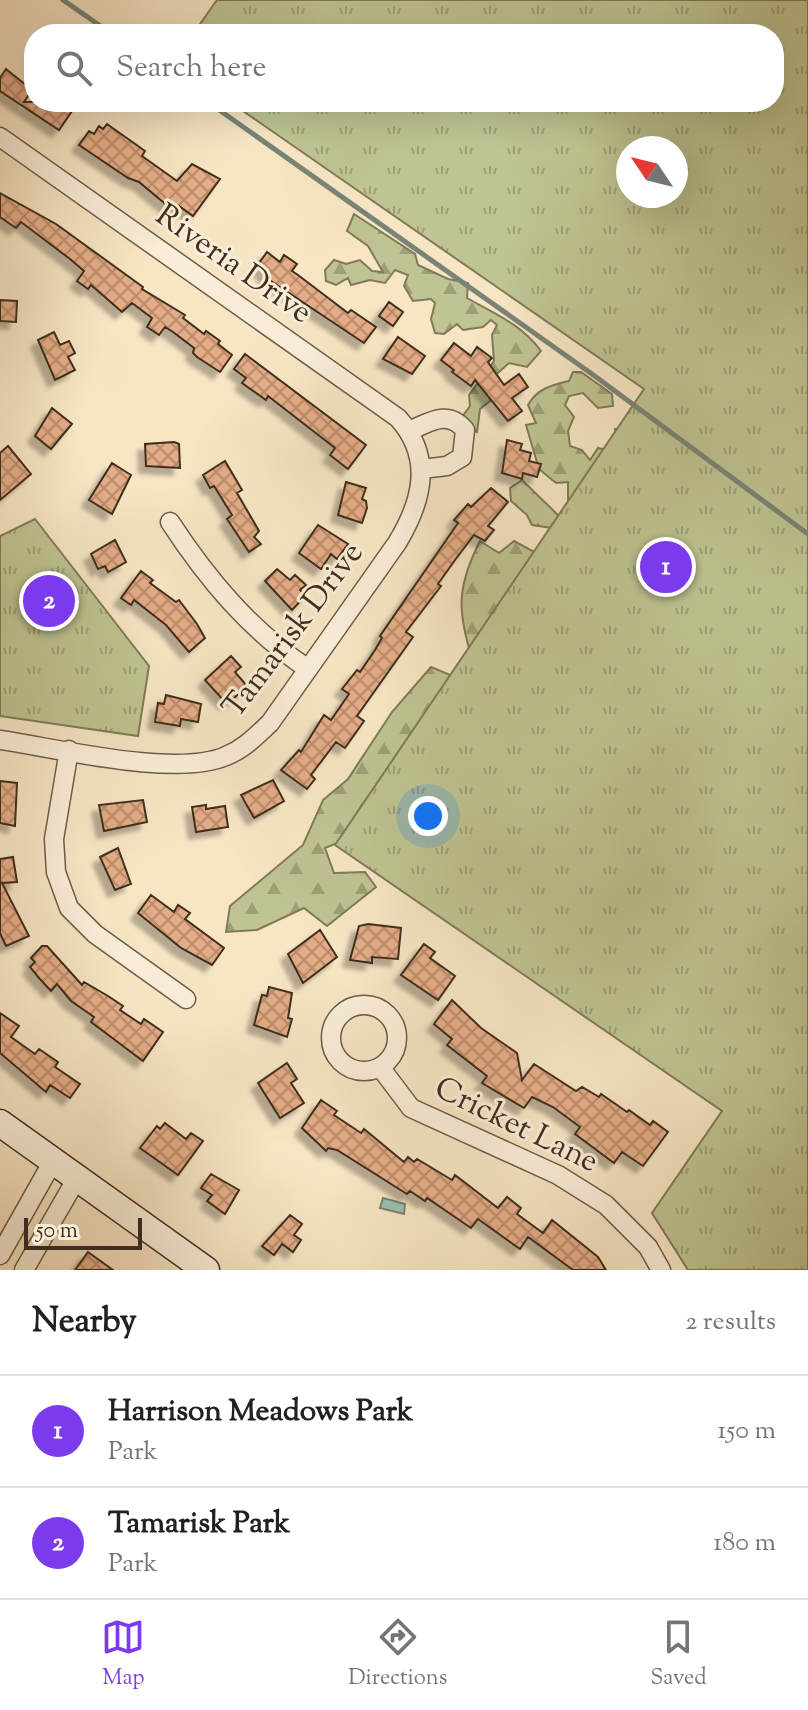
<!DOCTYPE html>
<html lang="en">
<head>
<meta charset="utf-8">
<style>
  body { margin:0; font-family:"Sorts Mill Goudy",serif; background:#f2f2f2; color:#202124 }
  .compass { position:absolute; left:616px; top:136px; width:72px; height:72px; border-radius:50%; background:#fff; box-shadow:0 8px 32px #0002; rotate:305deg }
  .scale { position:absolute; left:24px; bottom:20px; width:118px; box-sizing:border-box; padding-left:8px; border:4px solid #402f1e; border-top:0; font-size:22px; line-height:28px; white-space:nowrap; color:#402f1e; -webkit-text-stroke:6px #faeed9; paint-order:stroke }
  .you { position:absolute; left:428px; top:816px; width:28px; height:28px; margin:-20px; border:6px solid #fff; border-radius:50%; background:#1a73e8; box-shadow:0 0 0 12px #1a73e833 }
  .badge { display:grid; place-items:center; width:52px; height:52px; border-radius:50%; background:#7c3aed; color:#fff; font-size:26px; font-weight:700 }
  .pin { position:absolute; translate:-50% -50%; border:4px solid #fff; box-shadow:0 2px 8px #0006 }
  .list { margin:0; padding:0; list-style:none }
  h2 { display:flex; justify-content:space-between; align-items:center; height:104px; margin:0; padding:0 32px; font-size:34px }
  h2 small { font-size:26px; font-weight:400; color:#757577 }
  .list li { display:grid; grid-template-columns:52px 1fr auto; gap:24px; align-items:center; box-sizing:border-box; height:112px; padding:0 32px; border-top:2px solid #e0e0e0 }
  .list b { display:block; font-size:30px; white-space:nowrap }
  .list p { margin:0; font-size:26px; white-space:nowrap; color:#757577 }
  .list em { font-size:26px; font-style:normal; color:#757577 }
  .icon { flex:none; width:44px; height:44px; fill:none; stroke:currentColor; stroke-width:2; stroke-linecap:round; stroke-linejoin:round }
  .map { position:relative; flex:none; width:808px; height:1270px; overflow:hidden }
  .search { position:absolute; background:#fff; box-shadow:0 8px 32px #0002; left:24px; right:24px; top:24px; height:88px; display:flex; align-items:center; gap:20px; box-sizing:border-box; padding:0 28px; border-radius:32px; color:#757577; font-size:30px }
  .sheet { height:328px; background:#fff }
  nav { display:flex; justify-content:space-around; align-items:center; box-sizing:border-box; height:112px; border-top:2px solid #e0e0e0; background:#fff; font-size:22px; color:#757577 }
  nav a { display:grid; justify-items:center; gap:4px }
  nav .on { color:#7c3aed }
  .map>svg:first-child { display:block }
  .forest { fill:url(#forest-firs); stroke:#807a58; stroke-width:2 }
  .park { fill:url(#park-tufts); stroke:#807a58; stroke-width:2; fill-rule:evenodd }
  .water { fill:url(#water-ripples); stroke:#788576; stroke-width:2 }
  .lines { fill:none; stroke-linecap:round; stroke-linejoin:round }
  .stream { stroke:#788576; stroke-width:5 }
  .building { fill:url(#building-cross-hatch); stroke:#402f1e; stroke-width:2; filter:url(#shadow) }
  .street-casing { stroke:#6e5c48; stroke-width:21 }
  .secondary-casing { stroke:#402f1e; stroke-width:29 }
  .street { stroke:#faeed9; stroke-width:18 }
  .secondary { stroke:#faeed9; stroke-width:26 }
  .labels { text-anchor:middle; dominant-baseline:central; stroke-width:6; stroke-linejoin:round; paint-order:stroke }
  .street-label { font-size:32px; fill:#402f1e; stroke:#faeed9 }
</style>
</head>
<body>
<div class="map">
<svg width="808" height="1270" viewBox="0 0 808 1270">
  <defs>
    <pattern id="forest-firs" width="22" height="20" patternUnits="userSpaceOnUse" patternTransform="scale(2)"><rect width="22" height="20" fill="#bfc492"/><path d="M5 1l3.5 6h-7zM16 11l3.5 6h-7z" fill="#9da077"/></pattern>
    <pattern id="park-tufts" width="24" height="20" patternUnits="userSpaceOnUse" patternTransform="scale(2)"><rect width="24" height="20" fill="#bfc492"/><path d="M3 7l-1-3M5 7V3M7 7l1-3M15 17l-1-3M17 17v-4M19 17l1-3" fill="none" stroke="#9da077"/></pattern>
    <pattern id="water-ripples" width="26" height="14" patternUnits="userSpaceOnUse" patternTransform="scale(2)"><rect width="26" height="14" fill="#9ebfb0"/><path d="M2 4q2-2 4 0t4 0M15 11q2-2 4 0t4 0" fill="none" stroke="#829c8f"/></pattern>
    <pattern id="building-cross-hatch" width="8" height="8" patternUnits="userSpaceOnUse" patternTransform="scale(2)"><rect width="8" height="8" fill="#e4ac86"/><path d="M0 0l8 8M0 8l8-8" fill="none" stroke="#ba8c6d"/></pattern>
    <filter id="shadow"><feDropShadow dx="-7" dy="7" stdDeviation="2" flood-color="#0004"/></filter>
  </defs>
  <rect width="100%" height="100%" fill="#f7e5c4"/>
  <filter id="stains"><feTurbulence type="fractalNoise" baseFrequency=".0025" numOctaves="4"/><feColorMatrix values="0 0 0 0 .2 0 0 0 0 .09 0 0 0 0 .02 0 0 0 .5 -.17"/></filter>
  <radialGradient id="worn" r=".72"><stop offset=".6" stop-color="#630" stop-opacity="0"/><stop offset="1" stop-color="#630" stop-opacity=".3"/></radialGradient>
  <!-- forest -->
  <path class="forest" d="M354,214L415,254L418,265L448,279L468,283L467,298C495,314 521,324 541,351L527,367L509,363L489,381L490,401L480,409L477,432L467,428L462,417L470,406L469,395L494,361L492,335L497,325L491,320L483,327L463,330L457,324L444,334L435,333L431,319L435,303L431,299L413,301L404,286L408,275L395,270L385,283L370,280L351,285L348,278L336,285L326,281L325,270L334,260L346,264L360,260L372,271L383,272L368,246L347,231Z
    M573,372H581L612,394L613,406L598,408L583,393L569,396L565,405L574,417L568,431L570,446L582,450L590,460L598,448L614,452L619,447L615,429L627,427L634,433L656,412L665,414L673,427L663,440L650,434L641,442L648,464L658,477L687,470L701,477L703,492L714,491L725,497L731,523L748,521L756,526L758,538L789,541L798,559L796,577L804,586L801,599H782L777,587L750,565L753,551L738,550L728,534L723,540L711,536L696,515L676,513L671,497L644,498L617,489L602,473H591L590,486L610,495L622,511L608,542L593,553L559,529L532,525L527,515L511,501L510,488L522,480L561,518L568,511V482L556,483L539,469L526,425L536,423L528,405C537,389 551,385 569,381Z
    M480,541L499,553L514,541L553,562L359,834L325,848L334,873L365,872L376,887L327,926L304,908L257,930L226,932L230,906L303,845L323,800L348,779L392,712L431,667L462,680L472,658C457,611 457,586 480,541Z"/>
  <!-- park -->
  <path class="park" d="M217,0H808V1270H688L652,1213L722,1111L335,845L644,389L230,102H774V34H193ZM628,148H676V196H628Z
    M35,519L149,666L138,736L0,716V536Z"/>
  <!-- water -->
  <path class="water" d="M383,1198L405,1204L404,1214L380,1208Z"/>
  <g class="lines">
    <!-- stream -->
    <path class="stream" d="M63,0L112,34
      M208,102L592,374L808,534"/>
  </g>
  <!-- building -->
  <path class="building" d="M6,69L32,90L24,102H58L72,111L59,130L0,91V78Z
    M107,124L145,151L142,156L177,181L192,164L220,179L193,216L179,206L175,212L139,182L128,178L79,145L89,131L94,134L99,126L103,129Z
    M0,193L56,224L143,287L142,289L185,315L183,318L204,334L206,331L220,341L218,344L232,355L220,372L197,357L193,353L194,348L173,332L165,327L159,335L147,327L152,318L132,303L122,312L91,285L88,289L77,281L84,271L70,259L21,222L16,228L0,217Z
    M267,252L280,262L284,255L297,264L292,271L298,275L348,313L351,310L376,327L364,343L265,277L267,274L257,266Z
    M0,300L17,301L16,322L0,321Z
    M389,302L403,312L393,326L379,316Z
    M54,332L60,345L69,341L75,353L68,357L75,370L55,380L38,340Z
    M398,337L425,356L412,374L383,359Z
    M454,343L471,356L477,347L492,358L488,362L504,385L519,374L528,387L512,398L522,411L508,421L475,380L471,386L452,372L454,370L441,360Z
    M245,354L366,445L348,469L330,455L335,448L268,396L266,400L242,383L246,378L234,369Z
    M52,408L72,424L51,449L35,436Z
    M507,440L522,444L520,450L531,453L529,461L541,464L537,477L523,473L522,479L502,473Z
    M174,442L179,444L180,468L146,466L145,444Z
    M8,446L31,474L0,500V453Z
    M225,461L242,490L237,493L259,531L254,537L261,544L249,552L227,519L232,515L214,486L210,488L203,475Z
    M112,463L131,475L112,514L89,500Z
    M346,482L366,488L362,499L366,501L367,508L362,523L338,515Z
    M491,488L508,502L488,526L494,530L485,541L474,535L455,560L438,584L441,586L406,632L413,637L357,716L364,721L345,748L336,742L311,775L315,779L307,789L281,770L299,750L301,752L324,715L331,720L349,694L342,689L357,670L360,672L375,650L382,638L380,636L458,523L454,520L468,504L471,507Z
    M318,525L348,544L337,559L331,554L321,569L299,553Z
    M115,540L126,562L108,572L105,566L98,569L91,554Z
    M277,569L290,580L295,575L306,585L300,590L306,595L292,610L265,581Z
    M141,571L153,580L150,583L176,602L179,600L197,624L205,638L189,652L166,625L134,600L131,605L121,598Z
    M231,656L241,667L235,672L247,686L230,702H225L205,680Z
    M166,695L201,704L198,722L181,719L180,726L155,722L158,703L164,704Z
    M273,780L284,801L254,818L241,795Z
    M0,781L17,783L15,826L0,823Z
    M143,800L147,822L104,831L99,805Z
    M206,805V809L225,806L228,827L196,832L192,807Z
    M118,848L131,884L115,890L100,857Z
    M13,857L17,882L2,883L29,936L6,946L0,933V859Z
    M151,895L174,912L178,905L190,913L185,919L224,948L212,965L181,948L138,913Z
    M368,924L401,928L398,959L372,957V963L350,960L359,926Z
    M320,930L337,957L303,983L288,954Z
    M424,944L435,952L430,958L455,976L438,1000L401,975Z
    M42,946H47L82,985L84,982L108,996L123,1006L120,1010L141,1024L144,1019L163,1032L143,1061L91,1022L94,1017L71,1001L57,984L51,991L39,978L30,967L35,962L31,958Z
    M269,987L292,993L288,1018L292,1019L287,1037L254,1025L262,995L267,996Z
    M452,1000L481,1028L517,1053L522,1080L534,1064L576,1091L582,1087L599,1097L601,1094L627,1112L629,1110L650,1125L653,1121L668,1132L643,1166L622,1152L614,1163L575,1134L580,1127L553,1107L532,1097L524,1108L482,1083L487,1076L447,1045L452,1039L434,1024Z
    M0,1013L19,1026L11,1037L35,1054L39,1049L58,1062L55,1067L80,1084L70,1098L50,1085L46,1092L0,1053Z
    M287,1063L297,1079L291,1083L304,1103L280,1118L258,1083Z
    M321,1100L337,1111L334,1115L361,1133L364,1129L404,1162L408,1157L414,1162L417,1159L452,1180L455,1175L498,1208L507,1197L521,1208L517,1214L543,1233L552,1220L598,1257L606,1270H573L528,1237L520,1249L478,1219L471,1228L427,1198L425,1201L410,1191L407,1194L337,1150L328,1148L326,1151L302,1128Z
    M165,1123L186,1139L191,1133L203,1141L178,1175L140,1148L157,1126L160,1129Z
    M211,1174L239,1190L225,1214L207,1201L212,1195L201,1188Z
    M290,1215L302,1224L294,1235L301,1240L293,1252L282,1244L274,1255L262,1246Z
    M88,1252L113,1270H75Z"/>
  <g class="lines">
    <defs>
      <path id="street" d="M0,137L398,418C434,458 422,502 397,543L270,723C256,736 244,749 226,756C176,778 56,748 0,740
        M409,431C430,422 448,409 465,430L462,457L447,466L422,469
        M170,522C208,580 250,630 308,669
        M69,750L54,839L56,872L69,908L95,934L186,999
        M331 1038a33 33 0 1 1 66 0a33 33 0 1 1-66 0Z
        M380,1067L411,1108L558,1175L606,1205L648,1247L661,1270
        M0,1255L53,1161
        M24,1270L77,1178"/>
      <path id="secondary" d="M0,1123L206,1270"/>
    </defs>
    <!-- street casing -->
    <use href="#street" class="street-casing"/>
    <!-- secondary casing -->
    <use href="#secondary" class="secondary-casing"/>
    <!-- street -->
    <use href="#street" class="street"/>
    <!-- secondary -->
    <use href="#secondary" class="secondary"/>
  </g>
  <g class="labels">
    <!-- street labels -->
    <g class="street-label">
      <text transform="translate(233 265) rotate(35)">Riveria Drive</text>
      <text transform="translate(294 631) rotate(-53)">Tamarisk Drive</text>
      <text transform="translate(516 1126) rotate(26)">Cricket Lane</text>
    </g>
  </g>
  <rect width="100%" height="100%" filter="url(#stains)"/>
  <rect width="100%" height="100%" fill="url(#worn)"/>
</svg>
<svg class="compass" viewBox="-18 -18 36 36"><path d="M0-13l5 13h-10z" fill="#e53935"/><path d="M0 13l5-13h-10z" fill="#757577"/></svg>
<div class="scale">50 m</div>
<div class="you"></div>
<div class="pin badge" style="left:666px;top:567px">1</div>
<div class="pin badge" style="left:49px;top:601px">2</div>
<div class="search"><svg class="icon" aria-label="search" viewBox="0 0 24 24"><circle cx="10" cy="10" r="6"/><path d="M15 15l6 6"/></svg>Search here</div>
</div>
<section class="sheet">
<h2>Nearby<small>2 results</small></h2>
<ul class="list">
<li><span class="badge">1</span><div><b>Harrison Meadows Park</b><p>Park</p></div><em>150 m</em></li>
<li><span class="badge">2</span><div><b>Tamarisk Park</b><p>Park</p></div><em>180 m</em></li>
</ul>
</section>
<nav>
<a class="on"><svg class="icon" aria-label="map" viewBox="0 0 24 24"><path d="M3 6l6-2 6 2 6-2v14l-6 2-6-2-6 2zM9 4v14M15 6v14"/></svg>Map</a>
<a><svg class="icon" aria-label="directions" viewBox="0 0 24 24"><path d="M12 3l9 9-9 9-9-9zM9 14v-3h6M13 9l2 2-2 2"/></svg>Directions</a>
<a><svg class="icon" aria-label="saved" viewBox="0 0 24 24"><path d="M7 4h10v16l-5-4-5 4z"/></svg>Saved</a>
</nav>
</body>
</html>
